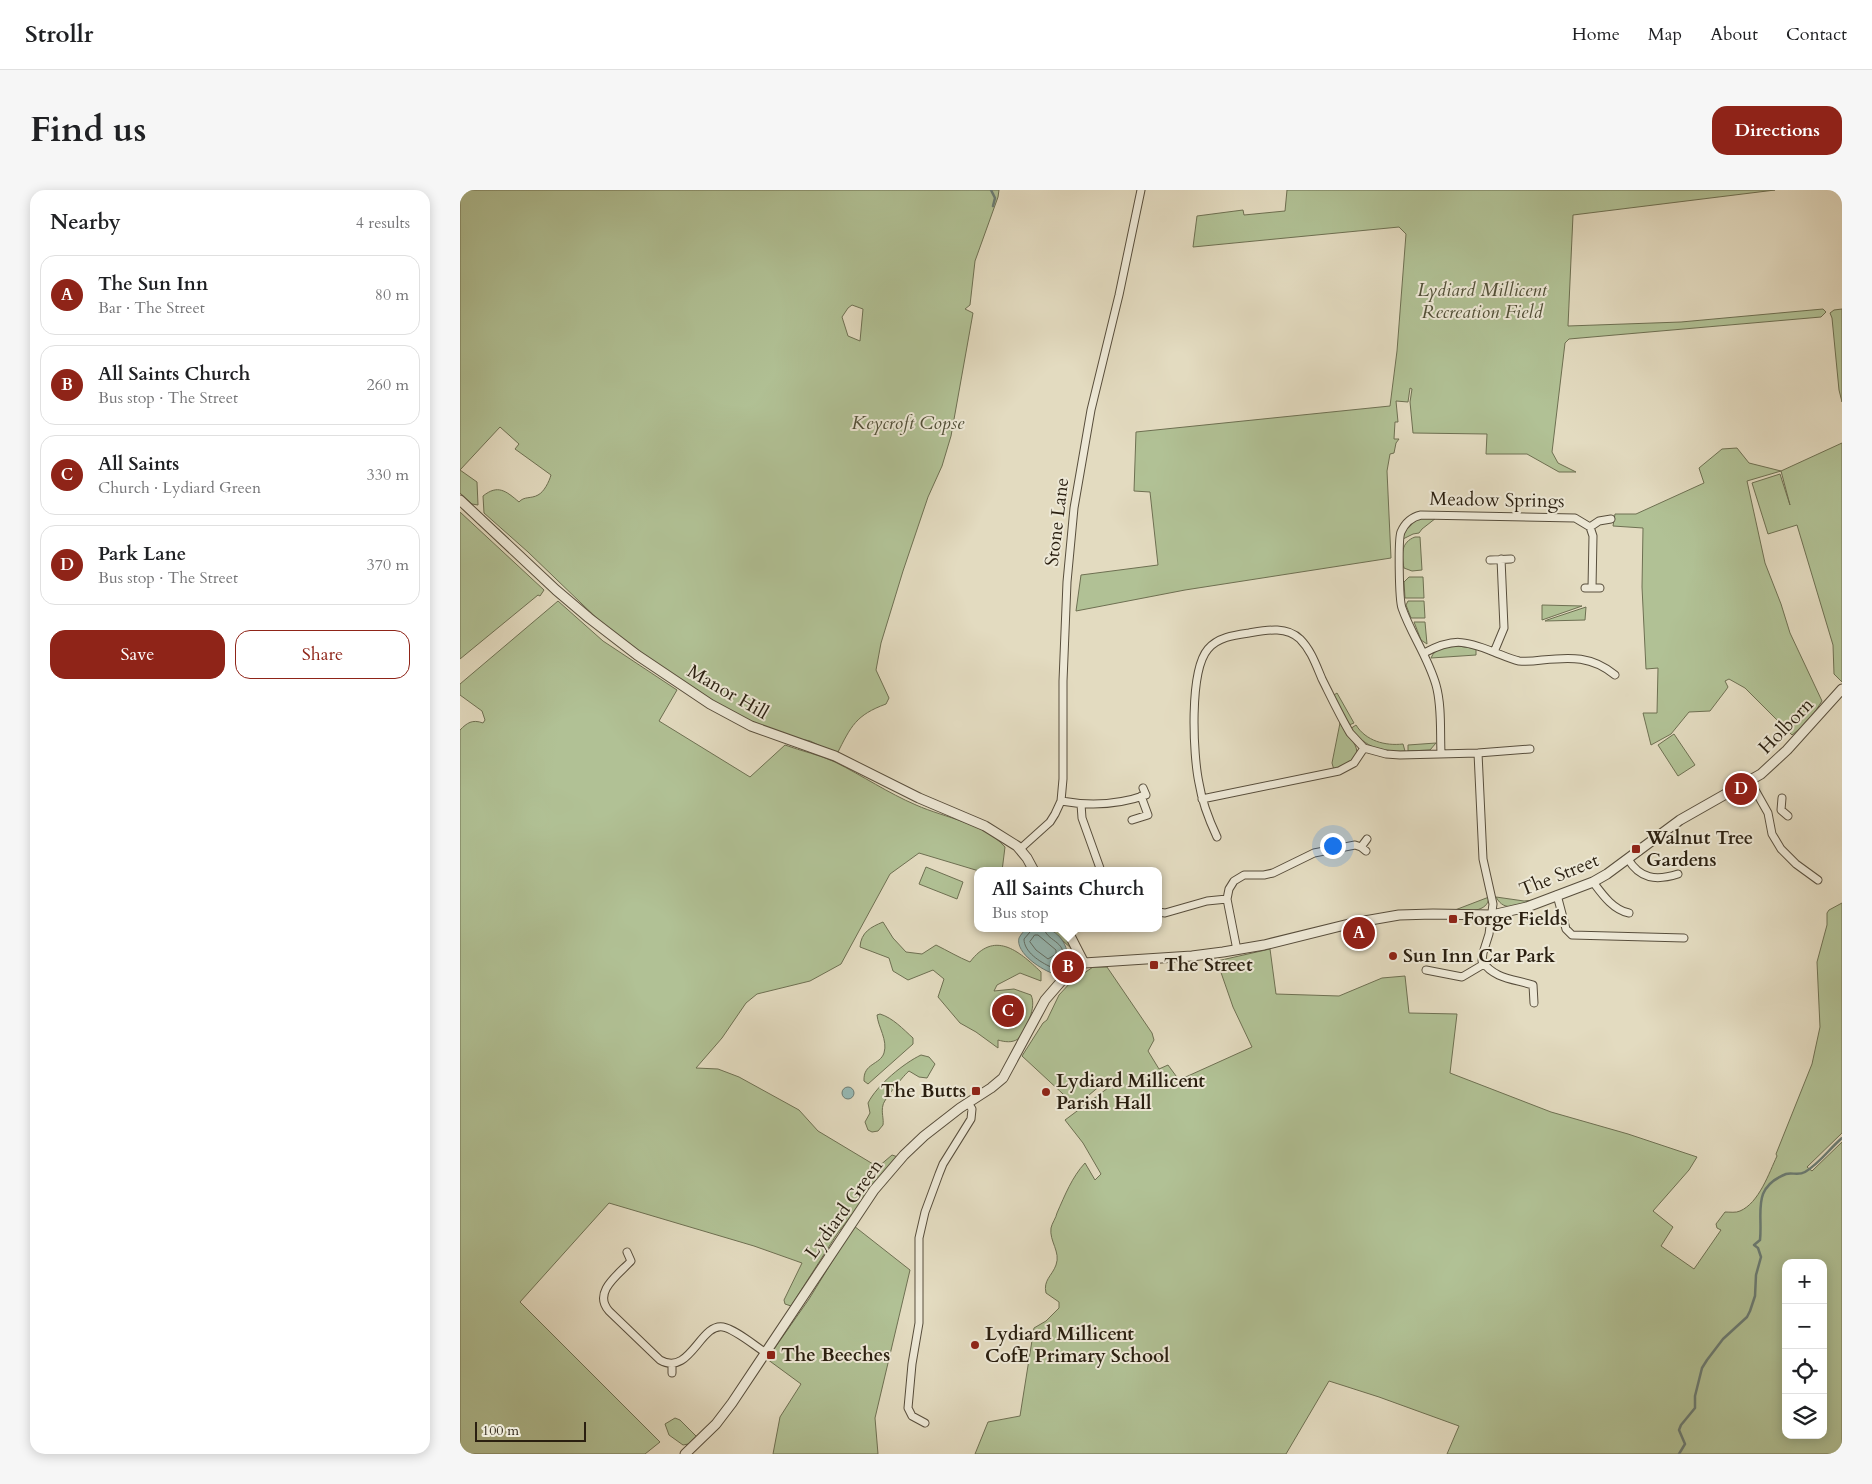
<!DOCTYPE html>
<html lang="en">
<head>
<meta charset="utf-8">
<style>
  body { margin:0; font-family:Cardo,serif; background:#f6f6f6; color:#202124 }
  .controls { position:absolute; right:15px; bottom:15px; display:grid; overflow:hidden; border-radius:10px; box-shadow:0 2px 12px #0003 }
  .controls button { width:45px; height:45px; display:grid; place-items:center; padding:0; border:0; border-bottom:1px solid #e0e0e0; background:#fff; color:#202124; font:25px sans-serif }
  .scale { position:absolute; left:15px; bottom:12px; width:111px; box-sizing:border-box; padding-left:5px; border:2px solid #2a1f10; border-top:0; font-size:14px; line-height:18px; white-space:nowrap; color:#2a1f10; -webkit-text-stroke:4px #ede8d6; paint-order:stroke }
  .you { position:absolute; left:872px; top:655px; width:18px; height:18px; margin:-12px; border:4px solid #fff; border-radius:50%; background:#1a73e8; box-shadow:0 0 0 8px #1a73e833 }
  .badge { display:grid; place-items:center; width:32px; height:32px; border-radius:50%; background:#8f2418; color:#fff; font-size:16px; font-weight:700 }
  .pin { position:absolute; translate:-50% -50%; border:2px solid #fff; box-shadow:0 1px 5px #0006 }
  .popup { position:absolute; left:514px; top:677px; width:188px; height:65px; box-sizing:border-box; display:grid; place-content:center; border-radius:10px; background:#fff; filter:drop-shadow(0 1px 4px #0005); font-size:16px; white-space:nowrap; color:#757577 }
  .popup b { font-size:19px; color:#202124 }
  .popup::after { content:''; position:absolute; left:50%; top:100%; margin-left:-10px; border:10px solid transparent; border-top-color:#fff }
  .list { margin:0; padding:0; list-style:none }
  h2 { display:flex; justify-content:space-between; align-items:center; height:65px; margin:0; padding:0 20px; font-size:21px }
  h2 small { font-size:16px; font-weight:400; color:#757577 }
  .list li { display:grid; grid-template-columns:32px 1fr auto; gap:15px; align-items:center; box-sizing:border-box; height:80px; margin:0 10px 10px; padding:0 10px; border:1px solid #e0e0e0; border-radius:15px }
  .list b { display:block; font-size:19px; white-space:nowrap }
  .list p { margin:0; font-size:16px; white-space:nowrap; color:#757577 }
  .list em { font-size:16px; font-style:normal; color:#757577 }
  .actions { display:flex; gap:10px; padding:15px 20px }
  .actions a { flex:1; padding:11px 0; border:1px solid #8f2418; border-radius:15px; text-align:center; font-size:18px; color:#8f2418 }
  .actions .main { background:#8f2418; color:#fff }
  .icon { flex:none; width:28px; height:28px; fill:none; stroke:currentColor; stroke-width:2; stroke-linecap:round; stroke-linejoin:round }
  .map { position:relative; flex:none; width:1382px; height:1264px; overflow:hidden; border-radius:15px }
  header { display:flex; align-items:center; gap:30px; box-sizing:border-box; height:70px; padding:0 25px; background:#fff; border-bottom:1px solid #e0e0e0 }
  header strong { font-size:24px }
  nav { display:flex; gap:28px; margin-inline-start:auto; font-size:18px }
  .intro { display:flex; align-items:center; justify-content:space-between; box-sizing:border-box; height:120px; padding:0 30px }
  h1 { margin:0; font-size:35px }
  .button { padding:12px 22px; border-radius:15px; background:#8f2418; color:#fff; font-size:18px; font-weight:700 }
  main { display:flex; gap:30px; padding:0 30px }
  aside { flex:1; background:#fff; border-radius:15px; box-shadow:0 2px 12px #0003 }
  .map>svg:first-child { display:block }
  .green { fill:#b1c195; stroke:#6e7052; fill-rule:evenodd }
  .water { fill:#96bab6; stroke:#6b7c74 }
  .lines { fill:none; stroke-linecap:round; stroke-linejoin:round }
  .shore { stroke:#606c63; stroke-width:1 }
  .stream { stroke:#6b7c74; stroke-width:2.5 }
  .minor-casing { stroke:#584e3c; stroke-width:9 }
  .tertiary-casing { stroke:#584e3c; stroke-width:11 }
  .minor { stroke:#ede8d6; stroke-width:7 }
  .tertiary { stroke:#ede8d6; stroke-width:9 }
  .poi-dot { fill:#8f2418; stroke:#ede8d6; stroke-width:2 }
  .labels { text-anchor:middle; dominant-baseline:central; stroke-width:4; stroke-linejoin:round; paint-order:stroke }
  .park-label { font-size:19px; font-style:italic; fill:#525038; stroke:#ede8d6 }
  .street-label { font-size:19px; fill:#2a1f10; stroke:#ede8d6 }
  .poi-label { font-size:19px; font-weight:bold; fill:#2a1f10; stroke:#ede8d6; text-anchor:start }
</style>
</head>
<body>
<header>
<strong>Strollr</strong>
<nav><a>Home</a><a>Map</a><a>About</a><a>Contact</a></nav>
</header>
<div class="intro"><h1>Find us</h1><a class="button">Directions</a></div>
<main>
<aside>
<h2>Nearby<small>4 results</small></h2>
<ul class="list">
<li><span class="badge">A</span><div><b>The Sun Inn</b><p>Bar · The Street</p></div><em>80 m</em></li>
<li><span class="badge">B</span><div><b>All Saints Church</b><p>Bus stop · The Street</p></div><em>260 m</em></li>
<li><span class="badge">C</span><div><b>All Saints</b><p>Church · Lydiard Green</p></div><em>330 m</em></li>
<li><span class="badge">D</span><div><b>Park Lane</b><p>Bus stop · The Street</p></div><em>370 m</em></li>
</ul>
<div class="actions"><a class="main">Save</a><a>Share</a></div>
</aside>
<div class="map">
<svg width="1382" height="1264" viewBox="0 0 1382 1264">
  <rect width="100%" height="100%" fill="#e3dbc0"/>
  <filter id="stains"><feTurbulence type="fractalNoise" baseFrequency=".004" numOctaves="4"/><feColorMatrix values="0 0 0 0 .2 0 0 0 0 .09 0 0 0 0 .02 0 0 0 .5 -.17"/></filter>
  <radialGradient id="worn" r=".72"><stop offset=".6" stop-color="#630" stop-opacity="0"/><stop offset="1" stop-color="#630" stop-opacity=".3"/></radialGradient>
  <!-- green -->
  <path class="green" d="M0,0H539L538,7L515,71L510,115L505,119L513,123L491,246L482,276L468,307L443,381L421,453L416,480L429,508L426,514C396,525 391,536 377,564L350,551L321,545L253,514L148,439L68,362L24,323L23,306C38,294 46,301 59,312C64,306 71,309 78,305C84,302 89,292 91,285L55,259L59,254L40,237L0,280ZM392,115L403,119L400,151L388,146L382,127L388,118Z
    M827,0H1315L1113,25L1108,136L1221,132L1363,119L1366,122L1361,127L1109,149L1105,153L1092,262L1098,273L1116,282H1099L1067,264H1026L1027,244L953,243L950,212L952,199L950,198L948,212L936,211L938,232H935L934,249H939L936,253L934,263L930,264L927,281L931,368L725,400L616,421L621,385L698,375L690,302L674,301L676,242L930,216L937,161L946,44L939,37L733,57L737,26L783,20L784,25L825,21Z
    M1382,119V212L1379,200L1372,128L1370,123L1374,120Z
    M1382,253V492L1374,484L1373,455L1337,335L1308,344L1292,293L1320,284L1330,315L1321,281L1287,291L1305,373L1321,414L1330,443L1362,511L1349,531L1332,545L1285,498L1269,489L1265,491L1268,497L1266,500L1250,521L1229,522L1211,544L1191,555L1183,523H1197L1198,478L1186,479L1182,397L1183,338L1153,336L1155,324H1176L1244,293L1239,278L1262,259L1277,258L1289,273L1321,281Z
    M0,280L17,292L18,315L12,314L0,303Z
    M0,322L84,400L80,406L78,405L0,469Z
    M962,328H976L962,339L959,343L953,344L943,349C944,338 951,331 962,328Z
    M955,347H960L962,380L952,381L944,378C941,365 941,352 955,347Z
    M949,387H963L964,408H945L944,392Z
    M98,411L143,451L217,500L199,531L290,587L325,555C341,561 360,565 375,572C403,586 428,603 456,615C485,628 524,633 545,657L542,681H519L459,663L430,684L381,774L350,791L297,804L286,813L262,848L236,878L258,879L279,887L339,920L358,941L418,977L432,965L438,967L429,976L377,1044L331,1116L325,1114L324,1110L342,1073L294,1056L149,1013L60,1112L200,1252L185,1264H0V540C7,533 12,529 23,533L25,530L22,521L0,505V494Z
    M948,411H964L965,428H951L946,415Z
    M1082,415L1122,416L1082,430Z
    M1126,417L1125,430L1085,431L1087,430Z
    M954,432H965L967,454L961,450Z
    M999,456L1016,459V465L971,468C975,457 988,457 999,456Z
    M877,503L894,533L889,535L874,505Z
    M880,533C885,543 897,552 897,563L891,571L874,580L872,573Z
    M896,535C906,551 925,556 943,554L945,561C920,563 907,557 890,539Z
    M1214,544L1235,575L1218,586L1198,555Z
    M976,553L970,560L948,561V555Z
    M466,677L503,692L497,709L459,694Z
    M1029,707C1028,723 1007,721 995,721V720Z
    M1036,707L1064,711L1075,710C1060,714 1045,724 1036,707Z
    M1382,713V943L1347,977L1352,981L1382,952V1264H987L999,1236L919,1207L869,1191L826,1264H515L528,1232L560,1226L574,1138L586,1131L599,1118V1112L586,1103C583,1090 592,1086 596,1075C601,1062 589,1051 591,1038C592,1033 596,1028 597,1023C605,1005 612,987 625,973L635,990L641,984L623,953L605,930L652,895L648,889L616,916L562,866L583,833L587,830L599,805L611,792L633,777H647L692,843L694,850L688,861L699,879L708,875L719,890L792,857L773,817L757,771L810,759L816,804L879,806L922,788L945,786L949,823L997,824L990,883L1091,922L1168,944L1237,967L1229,980L1193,1021L1213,1037L1201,1056L1234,1079L1261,1040L1257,1038L1256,1034L1265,1022C1270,1022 1276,1023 1280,1021C1299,1013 1309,983 1317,966L1316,964L1352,874L1360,837L1357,772L1367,735V723L1369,720ZM1326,1073H1363V1245H1326Z
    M423,732L433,748L446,762L462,764L476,755C488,761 498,767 510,772C534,740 558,760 581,782V791L560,783L537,795L534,801L554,799L571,805C577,818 566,838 558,849C552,853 545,852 538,850V858L516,842L500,833L478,807L484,789L473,780L448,790L433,781L429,768L400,757C401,742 411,737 423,732Z
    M585,738H603L612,759L594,743Z
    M420,824C433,828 443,839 453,848V854L408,894L404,891C403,873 420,875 424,863C428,850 418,837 417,825Z
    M461,865L469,867L475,874L467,888L459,887L449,881C445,884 424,909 423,915C421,922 424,929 423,935L418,941L412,942L408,940L405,932L410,923L408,913C417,895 444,873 461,865Z
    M394,1036L450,1080L415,1228L418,1264H313L320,1227L341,1194L307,1169L349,1109Z
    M215,1228L220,1230L238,1248L234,1253L223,1255L209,1245L205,1234Z"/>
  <!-- water -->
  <path class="water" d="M567,738C572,738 578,737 584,738C601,741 611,760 607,776L602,774L599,775L595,784C583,781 555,763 559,748C561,744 564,741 567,738Z
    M382 903a6 6 0 1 1 12 0a6 6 0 1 1-12 0Z"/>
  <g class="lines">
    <!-- shore -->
    <path class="shore" d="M570,738V742L564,749C564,762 580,772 591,777L596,771L603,768C606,751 586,751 584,738
      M575,745H578L596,760V764L588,769L576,760L570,752Z"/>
    <!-- stream -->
    <path class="stream" d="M531,0L535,8L533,16
      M1219,1264L1225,1254L1219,1240L1221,1235L1235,1218V1206L1242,1178L1247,1170L1263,1149L1287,1127L1290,1121L1295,1106L1296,1085L1301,1067L1298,1058L1294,1055L1300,1050C1303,1022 1291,998 1326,984C1332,982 1338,986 1345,982C1360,973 1369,959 1382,948"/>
    <defs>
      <path id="minor" d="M1130,337L1139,331L1151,329
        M1030,370L1051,369
        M1132,398H1140
        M1034,462L1044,438L1041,369
        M964,463C993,448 1004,450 1034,462C1042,465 1050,469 1059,471C1067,472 1075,471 1082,470C1111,467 1132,466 1155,485
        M981,563C980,541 982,516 976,495C968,467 951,444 942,418C939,410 938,349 941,342C945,333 952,327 961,325L1115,328L1130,337L1133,346L1132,398H1125
        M1018,563L1023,669L1033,714L1029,744L1023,763L1022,771C1034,789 1054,789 1073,795L1074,813
        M1290,591L1308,623L1312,644L1321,659L1336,674L1358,690
        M1322,608L1321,620L1328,626
        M742,609L879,581L894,573L904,558
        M601,611C629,616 658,615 686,605L683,598
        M621,614L622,628L641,681
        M672,630L688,625L681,606
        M757,647C749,630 742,612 739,593C733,565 729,481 748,459C758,447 775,445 789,443C807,440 826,436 840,449C851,460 856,475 862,489C871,507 880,526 890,543L904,558L926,564L940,565L1018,563L1070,559
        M901,657L907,649
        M560,659L590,632L595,624L601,611L603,589V491L607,392L614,318L631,220L659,105L681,0
        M1168,669C1180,689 1196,691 1218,684
        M1133,692C1142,704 1153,720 1169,723
        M1097,705L1106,739L1112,745L1224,748
        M698,722L705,723L747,711L767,709
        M777,760L767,709L769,699L774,691L784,685H804L813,683L854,663L895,655L901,657L906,661
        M966,780L1002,787L1024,774
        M167,1062L171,1071C159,1084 132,1102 149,1121L200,1170C230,1187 240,1133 263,1137C275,1139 295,1156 306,1163
        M212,1174V1183
        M465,1233L452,1226L448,1218L452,1174L459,1133V1048L465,1022L479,984L483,974L511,929L512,919L508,913"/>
      <path id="tertiary" d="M0,310L96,400L129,428L177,465L250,514L291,536L375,566L459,608L525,636L557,656L567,668L574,681
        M606,738L624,773
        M225,1264L256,1234L272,1213L414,1000L444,965L464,946L500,918L531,898L543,888L585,810L604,788L624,773L732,766L763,762L804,755L893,733L939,725L973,724L1032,725L1067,717L1133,692L1147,684L1220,630L1301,584L1327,560L1382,499"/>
    </defs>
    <!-- minor casing -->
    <use href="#minor" class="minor-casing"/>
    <!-- tertiary casing -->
    <use href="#tertiary" class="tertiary-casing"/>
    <!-- minor -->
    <use href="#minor" class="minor"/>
    <!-- tertiary -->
    <use href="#tertiary" class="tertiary"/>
  </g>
  <!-- markers -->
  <g class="poi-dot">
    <rect x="1171" y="654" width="10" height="10" rx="2.5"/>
    <rect x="988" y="724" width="10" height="10" rx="2.5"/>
    <circle cx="933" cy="766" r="5"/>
    <rect x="689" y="770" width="10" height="10" rx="2.5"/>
    <rect x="511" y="896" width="10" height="10" rx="2.5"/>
    <circle cx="586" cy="902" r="5"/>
    <circle cx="515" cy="1155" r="5"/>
    <rect x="306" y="1160" width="10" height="10" rx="2.5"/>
  </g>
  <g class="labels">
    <!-- park labels -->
    <g class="park-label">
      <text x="1022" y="100">Lydiard Millicent<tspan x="1022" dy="22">Recreation Field</tspan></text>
      <text x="448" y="233">Keycroft Copse</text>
    </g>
    <!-- street labels -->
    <g class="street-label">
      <text transform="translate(1037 310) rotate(1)">Meadow Springs</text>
      <text transform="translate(597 332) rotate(-83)">Stone Lane</text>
      <text transform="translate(268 502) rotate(30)">Manor Hill</text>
      <text transform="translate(1326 536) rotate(-46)">Holborn</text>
      <text transform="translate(1099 685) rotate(-22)">The Street</text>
      <text transform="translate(384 1019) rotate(-54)">Lydiard Green</text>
    </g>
    <!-- poi labels -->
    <g class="poi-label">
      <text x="1186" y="648">Walnut Tree<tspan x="1186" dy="22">Gardens</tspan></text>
      <text x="1003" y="729">Forge Fields</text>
      <text x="943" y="766">Sun Inn Car Park</text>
      <text x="704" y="775">The Street</text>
      <text x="596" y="891">Lydiard Millicent<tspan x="596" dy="22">Parish Hall</tspan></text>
      <text x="506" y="901" text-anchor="end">The Butts</text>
      <text x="525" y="1144">Lydiard Millicent<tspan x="525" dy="22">CofE Primary School</tspan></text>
      <text x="321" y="1165">The Beeches</text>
    </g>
  </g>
  <rect width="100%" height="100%" filter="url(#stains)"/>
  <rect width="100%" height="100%" fill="url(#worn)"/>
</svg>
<div class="controls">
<button>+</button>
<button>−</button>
<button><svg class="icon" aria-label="locate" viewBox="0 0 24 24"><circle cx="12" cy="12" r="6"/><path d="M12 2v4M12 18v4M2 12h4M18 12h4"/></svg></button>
<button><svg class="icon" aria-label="layers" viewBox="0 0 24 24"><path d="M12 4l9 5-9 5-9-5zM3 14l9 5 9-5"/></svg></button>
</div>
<div class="scale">100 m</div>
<div class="you"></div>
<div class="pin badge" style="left:899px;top:743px">A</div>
<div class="pin badge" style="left:608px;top:777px">B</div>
<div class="popup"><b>All Saints Church</b>Bus stop</div>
<div class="pin badge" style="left:548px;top:821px">C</div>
<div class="pin badge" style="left:1281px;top:599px">D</div>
</div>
</main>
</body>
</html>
